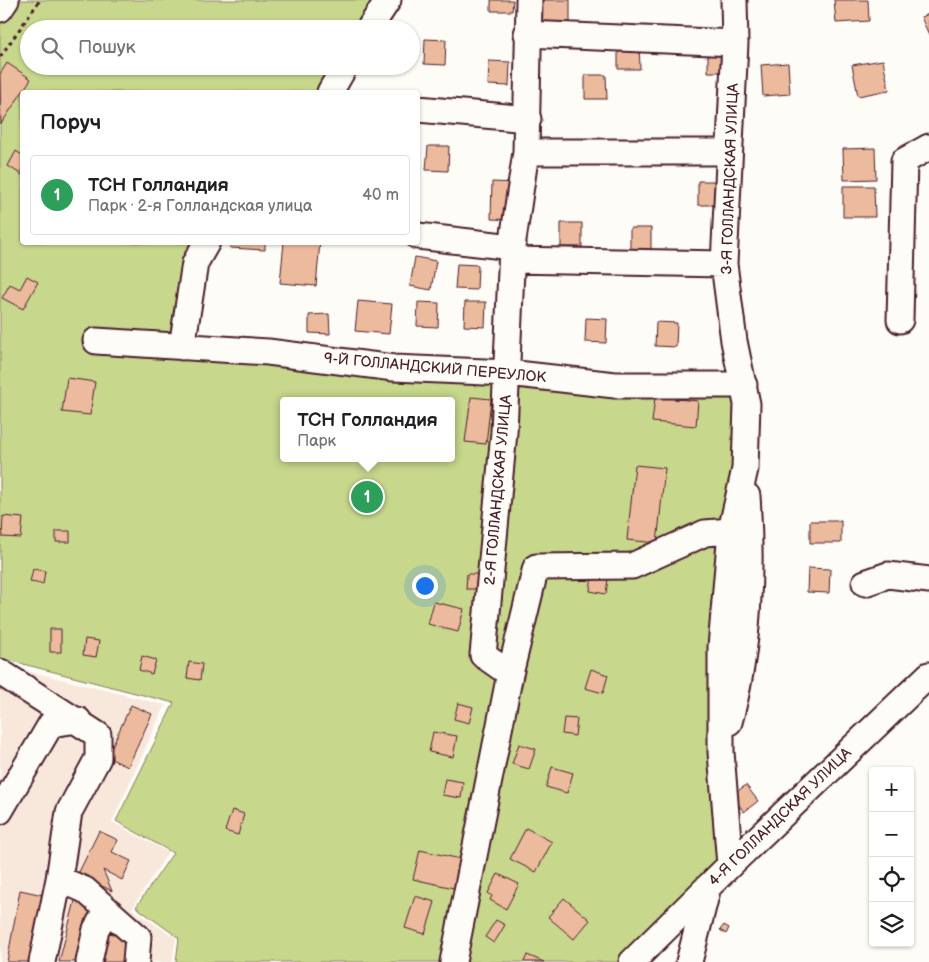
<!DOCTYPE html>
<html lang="uk">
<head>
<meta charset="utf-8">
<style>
  body { margin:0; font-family:"Balsamiq Sans",sans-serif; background:#f6f6f6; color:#202124 }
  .controls { position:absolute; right:15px; bottom:15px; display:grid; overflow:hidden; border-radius:5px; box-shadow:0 1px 4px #0004 }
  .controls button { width:45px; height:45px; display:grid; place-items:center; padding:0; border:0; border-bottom:1px solid #e0e0e0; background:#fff; color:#202124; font:25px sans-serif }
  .you { position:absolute; left:424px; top:585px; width:18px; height:18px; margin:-12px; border:4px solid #fff; border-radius:50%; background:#1a73e8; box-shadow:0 0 0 8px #1a73e833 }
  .badge { display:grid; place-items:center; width:32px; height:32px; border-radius:50%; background:#db2777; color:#fff; font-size:16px; font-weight:700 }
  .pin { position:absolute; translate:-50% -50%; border:2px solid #fff; box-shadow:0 1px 5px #0006 }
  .popup { position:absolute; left:280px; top:397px; width:175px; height:65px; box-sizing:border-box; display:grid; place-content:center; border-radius:5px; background:#fff; filter:drop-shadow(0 1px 4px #0005); font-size:16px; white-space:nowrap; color:#757577 }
  .popup b { font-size:19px; color:#202124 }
  .popup::after { content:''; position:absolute; left:50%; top:100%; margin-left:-10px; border:10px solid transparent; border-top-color:#fff }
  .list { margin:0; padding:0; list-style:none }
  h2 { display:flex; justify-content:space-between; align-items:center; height:65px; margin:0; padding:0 20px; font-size:21px }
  h2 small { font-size:16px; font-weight:400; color:#757577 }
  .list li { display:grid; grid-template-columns:32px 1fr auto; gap:15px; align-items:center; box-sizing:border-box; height:80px; margin:0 10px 10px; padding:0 10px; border:1px solid #e0e0e0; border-radius:5px }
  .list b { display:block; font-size:19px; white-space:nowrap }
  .list p { margin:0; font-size:16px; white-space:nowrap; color:#757577 }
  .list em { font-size:16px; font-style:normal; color:#757577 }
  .icon { flex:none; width:28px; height:28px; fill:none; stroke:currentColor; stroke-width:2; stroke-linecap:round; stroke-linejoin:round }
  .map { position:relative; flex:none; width:929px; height:962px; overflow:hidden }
  .search { position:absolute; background:#fff; box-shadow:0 1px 4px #0004; left:20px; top:20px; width:400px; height:55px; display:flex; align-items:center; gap:12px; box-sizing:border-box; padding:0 18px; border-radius:28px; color:#757577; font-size:19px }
  .panel { position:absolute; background:#fff; box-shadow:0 1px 4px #0004; left:20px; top:90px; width:400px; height:155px; border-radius:5px }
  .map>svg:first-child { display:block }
  .built { fill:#f8e8dc }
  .green { fill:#c7d78c; stroke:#887b5c; fill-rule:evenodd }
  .building { fill:#ecba9d; stroke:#4a1f2b }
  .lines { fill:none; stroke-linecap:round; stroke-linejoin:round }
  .minor-casing { stroke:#4a1f2b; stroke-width:29 }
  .path { stroke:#4a1f2b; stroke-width:3; stroke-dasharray:4 4; stroke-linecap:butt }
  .minor { stroke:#fdfcf7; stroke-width:25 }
  .labels { text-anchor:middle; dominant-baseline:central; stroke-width:4.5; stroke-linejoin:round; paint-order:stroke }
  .street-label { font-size:15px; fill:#4a1f2b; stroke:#fdfcf7 }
</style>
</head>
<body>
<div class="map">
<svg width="929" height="962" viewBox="0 0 929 962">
  <rect width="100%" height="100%" fill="#fdfcf7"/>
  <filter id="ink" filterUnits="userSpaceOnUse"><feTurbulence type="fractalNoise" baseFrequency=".02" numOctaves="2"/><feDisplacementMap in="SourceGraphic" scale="10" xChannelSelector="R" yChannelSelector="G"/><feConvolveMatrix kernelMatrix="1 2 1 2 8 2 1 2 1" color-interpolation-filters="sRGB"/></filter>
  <g filter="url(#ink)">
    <!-- built -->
    <path class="built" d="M0,664L165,705L112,822L168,852L132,909L176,938L172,962H0Z"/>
    <!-- green -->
    <path class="green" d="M0,0H387L368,29H29V66H342L324,92H22V242L204,243L185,344L740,381L725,864L627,962H176L179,938L136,907L173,853L116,821L174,703L0,658ZM283,401H451V458H283Z"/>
    <!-- building -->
    <path class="building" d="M491,0H513L512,11H491Z
      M540,0H570V22H540Z
      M834,0H868L869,21L836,23Z
      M929,14V35L921,17Z
      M425,39L446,40L445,65L424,64Z
      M618,44H639L640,69H618Z
      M708,48H729V72H708Z
      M883,60L889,90L858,96L852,65Z
      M489,61L510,62L509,86L488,85Z
      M7,63L31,79L1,124L0,74Z
      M788,63L790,94L763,96L761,65Z
      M585,75H606L607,99H585Z
      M428,146H449L448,171L426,170Z
      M875,148L876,179L844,180L843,149Z
      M16,151L22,155V175L8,166Z
      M698,181H719V205H698Z
      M492,182L515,183L513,220L491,219Z
      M843,186H874L875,217H843Z
      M561,223H582V247H561Z
      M630,228H651V253H630Z
      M230,242H265V250L230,248Z
      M284,242H320L316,286L280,283Z
      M415,257L436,261L431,290L410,286Z
      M457,264L478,265L477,290L455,289Z
      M27,276L38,282L23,309L2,298L10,284L20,289Z
      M358,301L392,304L389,334L355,331Z
      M418,302L439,303L438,327L417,326Z
      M465,302H486L485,327L464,326Z
      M329,314L330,334L309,333V315Z
      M586,318L607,319L606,343L585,342Z
      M656,322L677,323L676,347L655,346Z
      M67,378L95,382L90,415L62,412Z
      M471,397L491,399L486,444L465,442Z
      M655,397L698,401L696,426L652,422Z
      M635,465L665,468L657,543L627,540Z
      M3,516L23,518L21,538L2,537Z
      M810,521H841V543H810Z
      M56,531H70V542H56Z
      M808,568L830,569L829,593L807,592Z
      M33,569L45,571L43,584L30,582Z
      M467,574H477V589H466Z
      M592,575L608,578L606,594L590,591Z
      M434,602L464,609L458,632L428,624Z
      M50,629H61V652H50Z
      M85,639L99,641L96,657L83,655Z
      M142,656L156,660L152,674L139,670Z
      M189,662L202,664L200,680L187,678Z
      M591,669L608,675L603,693L585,688Z
      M458,703L473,707L469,723L454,719Z
      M131,705L152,714L128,767L107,757Z
      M564,718L577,719L575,736L562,734Z
      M433,732L457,736L453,757L429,752Z
      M519,744L536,749L529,769L512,764Z
      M552,767L573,773L567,793L546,787Z
      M445,779L463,782L461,798L442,795Z
      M746,785L758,801L744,812L732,795Z
      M232,810L244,814L238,835L225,831Z
      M526,828L552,842L536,872L510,859Z
      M99,831L118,840L112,852L131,861L122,880L103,870L112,891L78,874Z
      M420,850L465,860L458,889L413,879Z
      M498,874L519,884L506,909L490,900L492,896L488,893Z
      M20,890L43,895L31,962H7Z
      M415,896L435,902L425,934L405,928Z
      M76,897L96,902L81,962H59Z
      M564,898L590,920L574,939L548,917Z
      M496,920L505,925L494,943L485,937Z
      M724,925L729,928L726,934L720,930Z
      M105,932L131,938L127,962H100Z
      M527,955L544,962H524Z"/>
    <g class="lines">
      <defs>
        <path id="minor" d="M0,9L6,0
          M369,29L388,0
          M527,34L735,43
          M330,92L345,66
          M418,109L528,119
          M526,152H728
          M418,236L512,247
          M512,260L724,264
          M900,320L904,161L929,147
          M96,341L268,352L394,368L508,373L615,385H744
          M182,347L195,263L207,242
          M865,583L888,575L929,580
          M0,672L98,735V758L69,812L59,879L42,962
          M510,674L536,567L632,566L705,533L731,531
          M729,722C749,652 752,568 747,496
          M0,811L51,724L78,720
          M730,865L721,752V647L731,531L745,469L747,404L734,341L724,264L735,43L734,0
          M59,879L85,890L138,937L136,962
          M89,962L96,929L107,910
          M453,962L510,674L483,655L504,432L512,247L526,152L529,0
          M632,962L730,865L929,675
          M689,962L708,887"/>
      </defs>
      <!-- minor casing -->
      <use href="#minor" class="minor-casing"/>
      <!-- path -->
      <path class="path" d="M0,57L40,0"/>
      <!-- minor -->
      <use href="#minor" class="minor"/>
    </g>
  </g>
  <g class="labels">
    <!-- street labels -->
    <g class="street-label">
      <text transform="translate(730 179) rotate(-88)">3-Я ГОЛЛАНДСКАЯ УЛИЦА</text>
      <text transform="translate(435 368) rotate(5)">9-Й ГОЛЛАНДСКИЙ ПЕРЕУЛОК</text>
      <text transform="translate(498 490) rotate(-85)">2-Я ГОЛЛАНДСКАЯ УЛИЦА</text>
      <text transform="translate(780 817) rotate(-44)">4-Я ГОЛЛАНДСКАЯ УЛИЦА</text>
    </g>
  </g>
</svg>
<div class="controls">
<button>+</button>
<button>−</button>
<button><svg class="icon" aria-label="locate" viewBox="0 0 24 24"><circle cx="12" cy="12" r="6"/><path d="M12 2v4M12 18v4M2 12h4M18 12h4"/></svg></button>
<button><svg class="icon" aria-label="layers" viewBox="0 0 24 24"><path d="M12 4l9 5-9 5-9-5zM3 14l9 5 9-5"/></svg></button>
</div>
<div class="you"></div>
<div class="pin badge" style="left:367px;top:497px;background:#2e9e5b">1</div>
<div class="popup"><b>ТСН Голландия</b>Парк</div>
<div class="search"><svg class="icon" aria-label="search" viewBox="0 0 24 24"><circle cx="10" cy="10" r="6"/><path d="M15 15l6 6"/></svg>Пошук</div>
<section class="panel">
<h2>Поруч<small></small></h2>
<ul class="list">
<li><span class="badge" style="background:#2e9e5b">1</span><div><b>ТСН Голландия</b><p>Парк · 2-я Голландская улица</p></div><em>40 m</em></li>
</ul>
</section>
</div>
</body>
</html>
